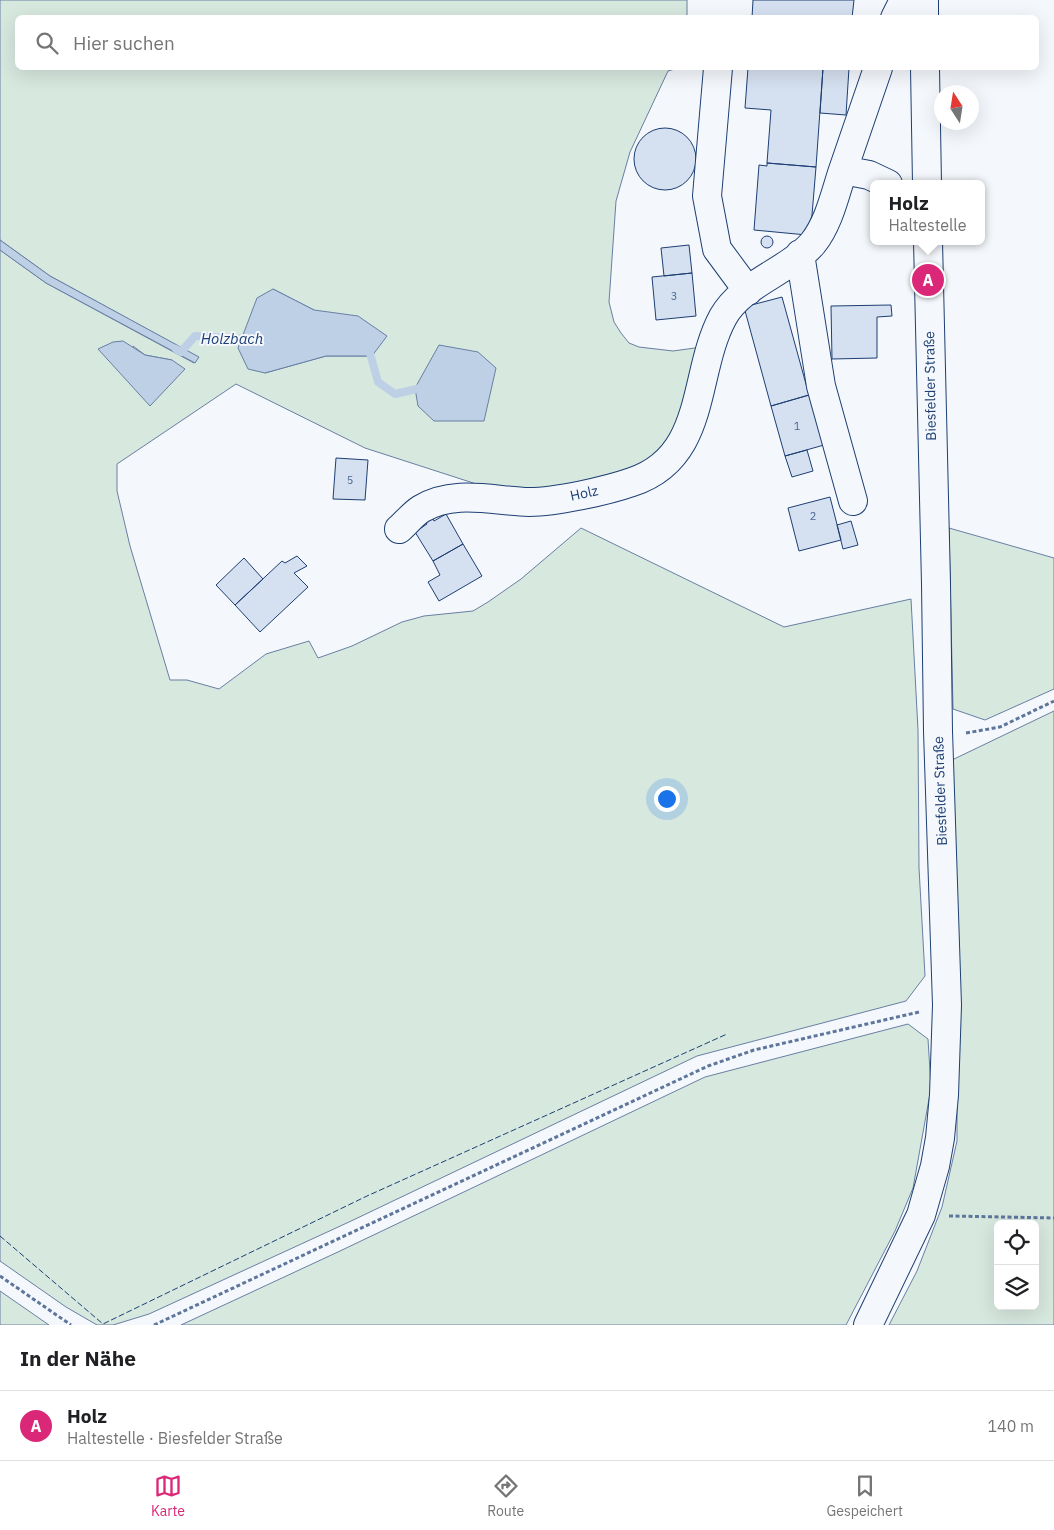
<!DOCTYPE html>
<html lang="de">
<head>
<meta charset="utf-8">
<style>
  body { margin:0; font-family:"IBM Plex Sans",sans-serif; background:#f2f2f2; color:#202124 }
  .controls { position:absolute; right:15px; bottom:15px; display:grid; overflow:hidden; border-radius:8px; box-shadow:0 5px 20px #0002 }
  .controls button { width:45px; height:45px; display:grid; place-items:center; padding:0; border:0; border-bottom:1px solid #e0e0e0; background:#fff; color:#202124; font:25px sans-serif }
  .compass { position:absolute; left:934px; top:85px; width:45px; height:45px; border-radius:50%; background:#fff; box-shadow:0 5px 20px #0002; rotate:348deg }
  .you { position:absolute; left:666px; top:798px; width:18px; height:18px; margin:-12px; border:4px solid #fff; border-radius:50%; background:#1a73e8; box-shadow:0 0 0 8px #1a73e833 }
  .badge { display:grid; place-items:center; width:32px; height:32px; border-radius:50%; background:#db2777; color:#fff; font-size:16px; font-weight:700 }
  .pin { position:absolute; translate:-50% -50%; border:2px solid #fff; box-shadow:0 1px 5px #0006 }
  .popup { position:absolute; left:870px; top:180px; width:115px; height:65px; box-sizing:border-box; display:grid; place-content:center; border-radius:8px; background:#fff; filter:drop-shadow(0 1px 4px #0005); font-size:16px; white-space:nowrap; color:#757577 }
  .popup b { font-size:19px; color:#202124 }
  .popup::after { content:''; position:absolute; left:50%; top:100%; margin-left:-10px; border:10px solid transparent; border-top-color:#fff }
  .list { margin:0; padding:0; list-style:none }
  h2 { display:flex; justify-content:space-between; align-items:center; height:65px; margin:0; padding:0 20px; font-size:21px }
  h2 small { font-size:16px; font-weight:400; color:#757577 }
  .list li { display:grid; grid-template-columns:32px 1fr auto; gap:15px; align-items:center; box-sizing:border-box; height:70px; padding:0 20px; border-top:1px solid #e0e0e0 }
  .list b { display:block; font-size:19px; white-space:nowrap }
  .list p { margin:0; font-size:16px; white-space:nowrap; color:#757577 }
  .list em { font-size:16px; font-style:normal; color:#757577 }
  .icon { flex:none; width:28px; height:28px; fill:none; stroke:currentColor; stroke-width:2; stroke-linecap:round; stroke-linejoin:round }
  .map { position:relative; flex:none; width:1054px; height:1325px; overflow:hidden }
  .search { position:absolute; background:#fff; box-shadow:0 5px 20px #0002; left:15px; right:15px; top:15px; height:55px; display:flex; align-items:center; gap:12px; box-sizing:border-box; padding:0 18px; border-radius:8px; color:#757577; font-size:19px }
  .sheet { height:135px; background:#fff }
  nav { display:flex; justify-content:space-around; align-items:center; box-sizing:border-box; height:70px; border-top:1px solid #e0e0e0; background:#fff; font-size:14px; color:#757577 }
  nav a { display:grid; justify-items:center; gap:2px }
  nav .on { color:#db2777 }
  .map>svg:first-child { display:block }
  .green { fill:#d7e8df; stroke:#687fa3; fill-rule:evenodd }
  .water { fill:#bed0e5; stroke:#687fa3 }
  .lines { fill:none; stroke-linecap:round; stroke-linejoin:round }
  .stream { stroke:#bed0e5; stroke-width:8 }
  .building { fill:#d5e0f0; stroke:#1d3f73 }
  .minor-casing { stroke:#1d3f73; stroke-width:30 }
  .path { stroke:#5e769c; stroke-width:3; stroke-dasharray:4 2.5; stroke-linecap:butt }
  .minor { stroke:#f4f7fb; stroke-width:28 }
  .fence { stroke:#1d3f73; stroke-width:1; stroke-dasharray:6 2.5; stroke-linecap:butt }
  .labels { text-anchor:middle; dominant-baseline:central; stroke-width:4; stroke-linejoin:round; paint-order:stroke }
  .number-label { font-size:11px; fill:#4b6792 }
  .street-label { font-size:14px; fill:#1d3f73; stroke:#f4f7fb }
  .water-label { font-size:15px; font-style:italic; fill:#1d3f73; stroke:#f4f7fb }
</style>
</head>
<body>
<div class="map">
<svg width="1054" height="1325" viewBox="0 0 1054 1325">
  <rect width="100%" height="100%" fill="#f4f7fb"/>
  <!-- green -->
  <path class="green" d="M0,0H687V18H18V68H678L668,71L630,152L616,201L609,302L614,322L621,333L629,343L639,347L673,351L702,347L667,449L634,472L522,493L498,491L365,448L236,384L117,464V491L130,546L170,680H187L219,689L266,654L309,641L318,658L352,646L402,622L424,616L473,611L488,602L521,579L581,528L784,627L911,599L918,730L919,868L925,976L906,1001L697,1056L349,1222L149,1314L113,1325H97L66,1307L0,1261V250L46,283L194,363L198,357L50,276L0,240ZM273,289L314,310L372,356H326L265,373ZM133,346L145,355L172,360L150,406Z
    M949,528L1054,558V689L985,720L953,709Z
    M1054,711V1325H889L917,1271L942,1207L957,1141V944L952,760ZM998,1224H1035V1306H998Z
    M908,1024L928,1039L931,1088L913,1188L895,1231L846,1325H181L340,1251L705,1077Z
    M0,1291L49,1325H0Z"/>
  <!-- water -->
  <path class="water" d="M0,240L50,276L199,357L195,363L46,283L0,250Z
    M273,289L314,310L358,316L387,336L372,356H326L265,373L248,369L238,348L257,298Z
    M123,341L145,355L172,360L185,369L150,406L98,349L113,342Z
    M439,345L478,352L496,368L484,421H434L418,406L415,388Z"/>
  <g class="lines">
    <!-- stream -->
    <path class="stream" d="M368,346L378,382L395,394L425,387
      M176,349L181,352L195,336L249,339"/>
  </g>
  <!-- building -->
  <path class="building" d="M753,0H854L852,18H752Z
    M748,68H823L816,167L767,163L771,110L745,108Z
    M823,68H849L846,115L820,113Z
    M634 159a31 31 0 1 1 62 0a31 31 0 1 1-62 0Z
    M767,163L816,167L812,215L807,235L754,230L759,165L767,166Z
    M761 242a6 6 0 1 1 12 0a6 6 0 1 1-12 0Z
    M689,245L692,273L664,276L661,248Z
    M692,273L696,316L656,320L652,277Z
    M782,297L809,395L771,406L744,307Z
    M891,305L892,316L877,317V358L832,359L831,306Z
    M809,395L824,445L785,456L771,406Z
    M807,450L813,471L792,477L785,456Z
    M336,458L368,460L365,500L333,499Z
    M830,497L841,540L799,551L788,508Z
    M446,514L463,544L433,561L415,532L427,524L425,520L432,517L434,521Z
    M851,521L858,545L843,549L837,525Z
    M463,544L482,576L439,601L428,582L440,575L433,561Z
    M297,556L307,566L294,573L308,587L260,632L235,605L282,561L285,563Z
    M244,558L263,579L235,605L216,585Z"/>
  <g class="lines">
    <defs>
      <path id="minor" d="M924,0V18
        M895,18L904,0
        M718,68L707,196L717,249L748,291
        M925,68L927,184
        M843,170L878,68
        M800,254L821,386L853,501
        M399,529C406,523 413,514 421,509C454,489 493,501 529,502C556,502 606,491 632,482C708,457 692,374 723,317C742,283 788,272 813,243C829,223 835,194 843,170L869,175L888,184
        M868,1325L921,1215L935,1166L940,1138L944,1095L947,1005L938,731L936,584L928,241"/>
    </defs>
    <!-- minor casing -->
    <use href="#minor" class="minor-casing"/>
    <!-- path -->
    <path class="path" d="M966,733L1000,727L1054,701
      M949,1216L1054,1218
      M0,1276L71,1325
      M154,1325L708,1066L754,1050L919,1012"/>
    <!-- minor -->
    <use href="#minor" class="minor"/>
    <!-- fence -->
    <path class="fence" d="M0,1236L103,1324L367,1196L727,1034"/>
  </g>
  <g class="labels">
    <!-- number labels -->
    <g class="number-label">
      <text x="674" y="296">3</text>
      <text x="797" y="426">1</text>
      <text x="350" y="480">5</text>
      <text x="813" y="516">2</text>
    </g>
    <!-- street labels -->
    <g class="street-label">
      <text transform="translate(930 386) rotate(-91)">Biesfelder Straße</text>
      <text transform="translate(584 493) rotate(-12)">Holz</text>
      <text transform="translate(940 791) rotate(-92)">Biesfelder Straße</text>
    </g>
    <!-- water labels -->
    <g class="water-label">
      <text x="232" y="338">Holzbach</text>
    </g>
  </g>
</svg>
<div class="controls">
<button><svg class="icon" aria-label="locate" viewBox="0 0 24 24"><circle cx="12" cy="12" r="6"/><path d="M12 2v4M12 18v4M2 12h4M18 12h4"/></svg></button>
<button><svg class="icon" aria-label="layers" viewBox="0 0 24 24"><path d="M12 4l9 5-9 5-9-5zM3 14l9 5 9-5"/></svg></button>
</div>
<svg class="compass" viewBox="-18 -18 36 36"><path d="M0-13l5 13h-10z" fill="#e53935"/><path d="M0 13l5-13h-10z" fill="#757577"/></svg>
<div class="you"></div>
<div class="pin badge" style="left:928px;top:280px">A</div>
<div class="popup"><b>Holz</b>Haltestelle</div>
<div class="search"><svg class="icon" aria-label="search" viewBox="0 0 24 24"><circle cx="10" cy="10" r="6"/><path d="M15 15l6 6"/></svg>Hier suchen</div>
</div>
<section class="sheet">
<h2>In der Nähe<small></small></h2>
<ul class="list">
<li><span class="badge">A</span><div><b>Holz</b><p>Haltestelle · Biesfelder Straße</p></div><em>140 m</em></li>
</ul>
</section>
<nav>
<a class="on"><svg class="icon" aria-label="map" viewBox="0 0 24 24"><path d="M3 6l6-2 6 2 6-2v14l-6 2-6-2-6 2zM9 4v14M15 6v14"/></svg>Karte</a>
<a><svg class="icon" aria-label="directions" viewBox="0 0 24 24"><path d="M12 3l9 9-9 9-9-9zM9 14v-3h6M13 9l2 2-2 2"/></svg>Route</a>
<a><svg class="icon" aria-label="saved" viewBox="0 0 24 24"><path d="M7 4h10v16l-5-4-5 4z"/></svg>Gespeichert</a>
</nav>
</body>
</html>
